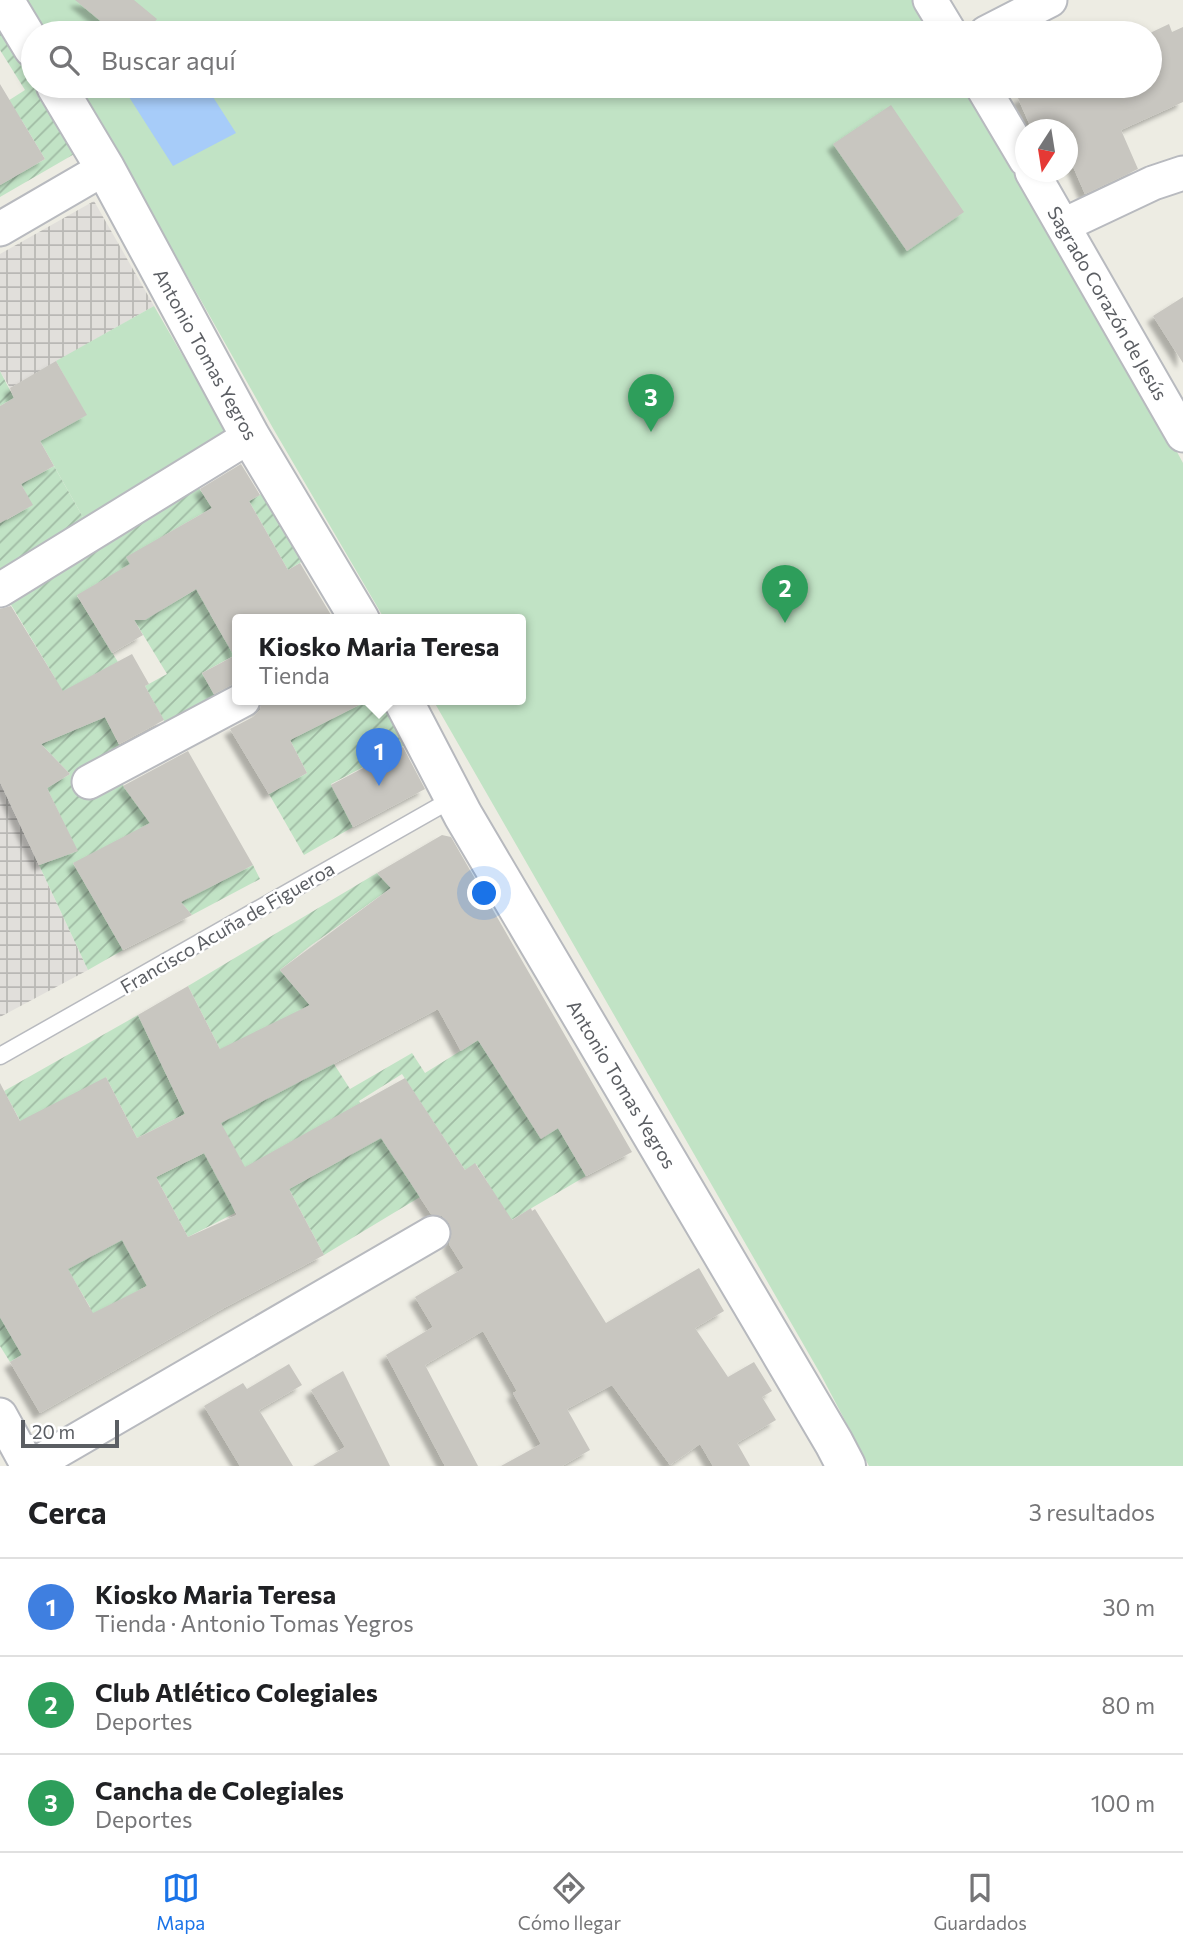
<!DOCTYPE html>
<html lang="es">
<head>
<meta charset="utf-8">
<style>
  body { margin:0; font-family:Commissioner,sans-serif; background:#f6f6f6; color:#202124 }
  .compass { position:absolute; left:1015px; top:119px; width:63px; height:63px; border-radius:50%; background:#fff; box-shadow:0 4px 10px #0003; rotate:192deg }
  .scale { position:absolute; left:21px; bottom:18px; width:98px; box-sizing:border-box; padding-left:7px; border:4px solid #5b5e63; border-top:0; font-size:19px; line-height:24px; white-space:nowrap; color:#5b5e63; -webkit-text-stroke:5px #fff; paint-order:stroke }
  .you { position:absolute; left:485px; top:894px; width:24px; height:24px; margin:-18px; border:5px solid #fff; border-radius:50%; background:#1a73e8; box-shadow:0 0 0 10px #1a73e833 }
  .badge { display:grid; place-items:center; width:46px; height:46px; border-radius:50%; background:#1a73e8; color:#fff; font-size:23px; font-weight:700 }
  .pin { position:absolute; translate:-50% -58px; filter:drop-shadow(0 2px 4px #0008) }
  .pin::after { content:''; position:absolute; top:37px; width:24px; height:21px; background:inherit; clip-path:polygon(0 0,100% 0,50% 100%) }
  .popup { position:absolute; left:232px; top:614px; width:294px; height:91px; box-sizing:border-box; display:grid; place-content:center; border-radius:7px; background:#fff; filter:drop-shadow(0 2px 5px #0005); font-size:23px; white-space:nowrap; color:#757577 }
  .popup b { font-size:26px; color:#202124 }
  .popup::after { content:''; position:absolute; left:50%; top:100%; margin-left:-14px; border:14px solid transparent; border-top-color:#fff }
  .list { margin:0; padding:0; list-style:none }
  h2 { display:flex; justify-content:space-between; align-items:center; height:91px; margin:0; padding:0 28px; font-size:30px }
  h2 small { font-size:23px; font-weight:400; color:#757577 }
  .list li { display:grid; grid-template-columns:46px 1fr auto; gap:21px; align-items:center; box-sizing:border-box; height:98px; padding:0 28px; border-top:2px solid #e0e0e0 }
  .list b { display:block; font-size:26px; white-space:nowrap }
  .list p { margin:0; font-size:23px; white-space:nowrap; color:#757577 }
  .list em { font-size:23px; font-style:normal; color:#757577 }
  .icon { flex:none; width:38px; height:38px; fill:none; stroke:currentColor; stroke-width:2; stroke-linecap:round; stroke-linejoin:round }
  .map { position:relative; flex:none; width:1183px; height:1466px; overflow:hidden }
  .search { position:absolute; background:#fff; box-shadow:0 4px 10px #0003; left:21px; right:21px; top:21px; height:77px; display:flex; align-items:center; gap:18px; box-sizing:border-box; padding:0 24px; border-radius:38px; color:#757577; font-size:26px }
  .sheet { height:385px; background:#fff }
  nav { display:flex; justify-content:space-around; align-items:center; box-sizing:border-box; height:98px; border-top:2px solid #e0e0e0; background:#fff; font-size:19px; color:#757577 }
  nav a { display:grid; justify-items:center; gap:4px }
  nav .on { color:#1a73e8 }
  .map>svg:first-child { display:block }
  .industrial { fill:url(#industrial-grid) }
  .grass { fill:#c1e3c5 }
  .garden { fill:url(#garden-furrows) }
  .water { fill:#a7ccf9 }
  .building { fill:#c8c6c0; fill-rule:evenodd; filter:url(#shadow) }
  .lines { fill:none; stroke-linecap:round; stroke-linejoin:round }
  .lane-casing { stroke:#b8babf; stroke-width:19 }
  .street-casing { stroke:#b8babf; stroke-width:37 }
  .secondary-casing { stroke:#b7b9be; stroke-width:42 }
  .lane { stroke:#fff; stroke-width:16 }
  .street { stroke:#fff; stroke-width:33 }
  .secondary { stroke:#fff; stroke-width:38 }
  .labels { text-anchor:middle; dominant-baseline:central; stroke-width:5; stroke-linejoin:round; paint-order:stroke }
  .street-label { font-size:19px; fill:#5b5e63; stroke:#fff }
</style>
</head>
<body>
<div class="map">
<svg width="1183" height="1466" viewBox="0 0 1183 1466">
  <defs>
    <pattern id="industrial-grid" width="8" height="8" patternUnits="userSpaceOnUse" patternTransform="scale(1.75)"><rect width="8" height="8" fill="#e1dfdb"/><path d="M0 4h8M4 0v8" fill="none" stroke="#b9b8b5"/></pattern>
    <pattern id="garden-furrows" width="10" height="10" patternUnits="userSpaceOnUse" patternTransform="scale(1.75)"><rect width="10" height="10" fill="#c1e3c5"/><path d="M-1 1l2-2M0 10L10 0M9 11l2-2" fill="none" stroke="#a0bba4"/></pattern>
    <filter id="shadow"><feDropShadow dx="-6" dy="6" stdDeviation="2" flood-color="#0004"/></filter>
  </defs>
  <rect width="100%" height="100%" fill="#edece3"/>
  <!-- industrial -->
  <path class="industrial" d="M94,201L154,306L10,388L0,371V254Z
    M0,782L88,970L0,1017Z"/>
  <!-- grass -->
  <path class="grass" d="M24,0H913L934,33H44Z
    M77,86H966L1112,333L1183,463V1466H869L821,1375L433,700H521V620H385L274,430L124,164Z
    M154,306L229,436L84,519L40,441L86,415L56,361Z"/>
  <!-- garden -->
  <path class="garden" d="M0,29L76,153L0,197V185L45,159L21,119L0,130V106L25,90L0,50Z
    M0,371L14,398L0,406Z
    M54,466L84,519L0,570V509L7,520L32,505L21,484Z
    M199,488L212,508L165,535L187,575L159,611L195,590L190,580L258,585L210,614L225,640L237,634V654L202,673L218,702L168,728L145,686L167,674L108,577L77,596L118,662L15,718L55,678L10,603Z
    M265,492L303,561L288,570L249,501Z
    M369,700H382L405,745L331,784L353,827L304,855L269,794L307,773L290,740Z
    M105,717L122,751L74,778H118L150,823L179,806L204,890L253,865L260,879L192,915L133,847L73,863L123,950L88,970L39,865L77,851L47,788L70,774L41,744Z
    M377,873L391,888L310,946L280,970L333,1033L334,1064L350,1089L412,1053L425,1073L478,1040L541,1138L558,1128L586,1176L479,1239L488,1183L476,1164L465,1170L402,1074L359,1101L420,1197L324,1255L289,1189L341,1160L322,1125L232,1204L235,1213L188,1237L156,1177L204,1153L185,1114L137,1138L106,1077L36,1150L4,1091L138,1015L185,1114L220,1049L188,986Z
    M133,1215L147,1286L70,1329L90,1307L71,1275L51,1285L0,1239Z
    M0,1317L22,1355L10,1362L0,1346Z"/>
  <!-- water -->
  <path class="water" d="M122,86H206L236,133L173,166Z"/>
  <!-- building -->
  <path class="building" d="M75,0H134L157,19L145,33H115Z
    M1169,24L1172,32L1183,27V102L1121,130L1138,169L1085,194L1068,155V130H1032L1018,98L1046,86H1150V33Z
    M0,84L45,159L0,185Z
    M891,105L964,212L907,251L833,144Z
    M1183,297V363L1153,316Z
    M56,361L87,415L40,441L54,466L21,484L33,505L0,523V406L14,398L10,388Z
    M241,464L260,495L249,501L288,570L300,563L334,620H237V682L214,694L202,673L234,656L196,589L145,620H134L143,635L112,653L77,595L130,564L126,557L212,508L200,489Z
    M11,606L63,691L132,654L149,684L145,686L164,720L119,744L105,717L41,744L70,774L47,788L78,851L39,865L0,782V609Z
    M262,700H369L290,740L307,773L269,794L230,729L253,717L260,710Z
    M403,747L425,789L353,827L331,785Z
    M188,751L253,865L181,902L192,915L123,950L73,863L150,823L123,786Z
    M442,835L451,837L632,1152L586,1176L558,1128L541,1139L478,1040L461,1051L438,1009L221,1123L245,1167L405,1078L465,1170L475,1163L512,1220L531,1208L532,1211L535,1209L606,1323L699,1268L724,1311L695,1328L728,1377L754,1362L772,1391L762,1397L776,1420L737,1443L750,1466H713L700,1444L670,1465L612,1385L567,1409L590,1450L562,1466H501L541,1444L513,1393L517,1391L483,1331L425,1365L478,1466H445L386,1355L433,1327L415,1297L464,1268L449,1244L452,1234L449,1223L442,1216L431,1214L381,1138L289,1189L324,1255L224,1308L40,1413L10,1362L22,1355L0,1317V1083L20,1121L106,1077L137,1138L185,1114L138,1015L188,986L220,1049L310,1005L280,970L391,888L377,873ZM204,1153L237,1215L188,1237L156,1177ZM122,1240L147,1286L93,1313L68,1269Z
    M289,1364L302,1385L259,1410L293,1466H240L204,1406L243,1383L247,1389Z
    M343,1371L390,1466H313L345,1447L311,1390Z"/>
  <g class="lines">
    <defs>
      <path id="lane" d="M0,1056L454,798"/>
      <path id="street" d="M930,0L950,33
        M986,33L1050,0
        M982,86L1026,160
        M1032,172L1183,435
        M1064,225L1153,183L1183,173
        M0,229L105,168
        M0,590L250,436
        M89,782L243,700
        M0,1415L28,1466
        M32,1466L433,1233"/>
      <path id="secondary" d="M4,0L33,48
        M56,86L105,168L250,436L360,620
        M403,700L463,815L834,1443L846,1466"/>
    </defs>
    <!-- lane casing -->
    <use href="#lane" class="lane-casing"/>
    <!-- street casing -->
    <use href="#street" class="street-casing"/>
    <!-- secondary casing -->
    <use href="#secondary" class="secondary-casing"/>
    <!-- lane -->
    <use href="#lane" class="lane"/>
    <!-- street -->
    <use href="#street" class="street"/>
    <!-- secondary -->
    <use href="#secondary" class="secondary"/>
  </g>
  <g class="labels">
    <!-- street labels -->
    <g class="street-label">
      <text transform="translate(1108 303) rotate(60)">Sagrado Corazón de Jesús</text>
      <text transform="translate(206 354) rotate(61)">Antonio Tomas Yegros</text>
      <text transform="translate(227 927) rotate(-30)">Francisco Acuña de Figueroa</text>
      <text transform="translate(622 1084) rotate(59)">Antonio Tomas Yegros</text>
    </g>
  </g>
</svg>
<svg class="compass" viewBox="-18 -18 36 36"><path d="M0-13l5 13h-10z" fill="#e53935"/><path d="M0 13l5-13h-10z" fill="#757577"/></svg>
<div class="scale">20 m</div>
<div class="you"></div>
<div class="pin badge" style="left:379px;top:786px;background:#3f7fe0">1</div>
<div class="popup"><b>Kiosko Maria Teresa</b>Tienda</div>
<div class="pin badge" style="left:785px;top:623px;background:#2e9e5b">2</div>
<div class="pin badge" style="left:651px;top:432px;background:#2e9e5b">3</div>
<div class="search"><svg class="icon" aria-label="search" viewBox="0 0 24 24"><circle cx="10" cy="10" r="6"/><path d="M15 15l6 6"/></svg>Buscar aquí</div>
</div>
<section class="sheet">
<h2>Cerca<small>3 resultados</small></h2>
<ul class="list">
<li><span class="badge" style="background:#3f7fe0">1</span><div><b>Kiosko Maria Teresa</b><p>Tienda · Antonio Tomas Yegros</p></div><em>30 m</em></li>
<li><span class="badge" style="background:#2e9e5b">2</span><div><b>Club Atlético Colegiales</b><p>Deportes</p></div><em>80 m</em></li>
<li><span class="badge" style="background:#2e9e5b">3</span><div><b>Cancha de Colegiales</b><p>Deportes</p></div><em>100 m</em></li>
</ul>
</section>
<nav>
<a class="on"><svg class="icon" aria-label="map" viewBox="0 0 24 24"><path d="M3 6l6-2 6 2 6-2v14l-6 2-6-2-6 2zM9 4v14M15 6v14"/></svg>Mapa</a>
<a><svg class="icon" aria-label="directions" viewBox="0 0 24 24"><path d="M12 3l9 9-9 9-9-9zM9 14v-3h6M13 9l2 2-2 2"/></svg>Cómo llegar</a>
<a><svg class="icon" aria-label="saved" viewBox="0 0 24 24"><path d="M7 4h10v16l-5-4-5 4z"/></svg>Guardados</a>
</nav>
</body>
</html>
